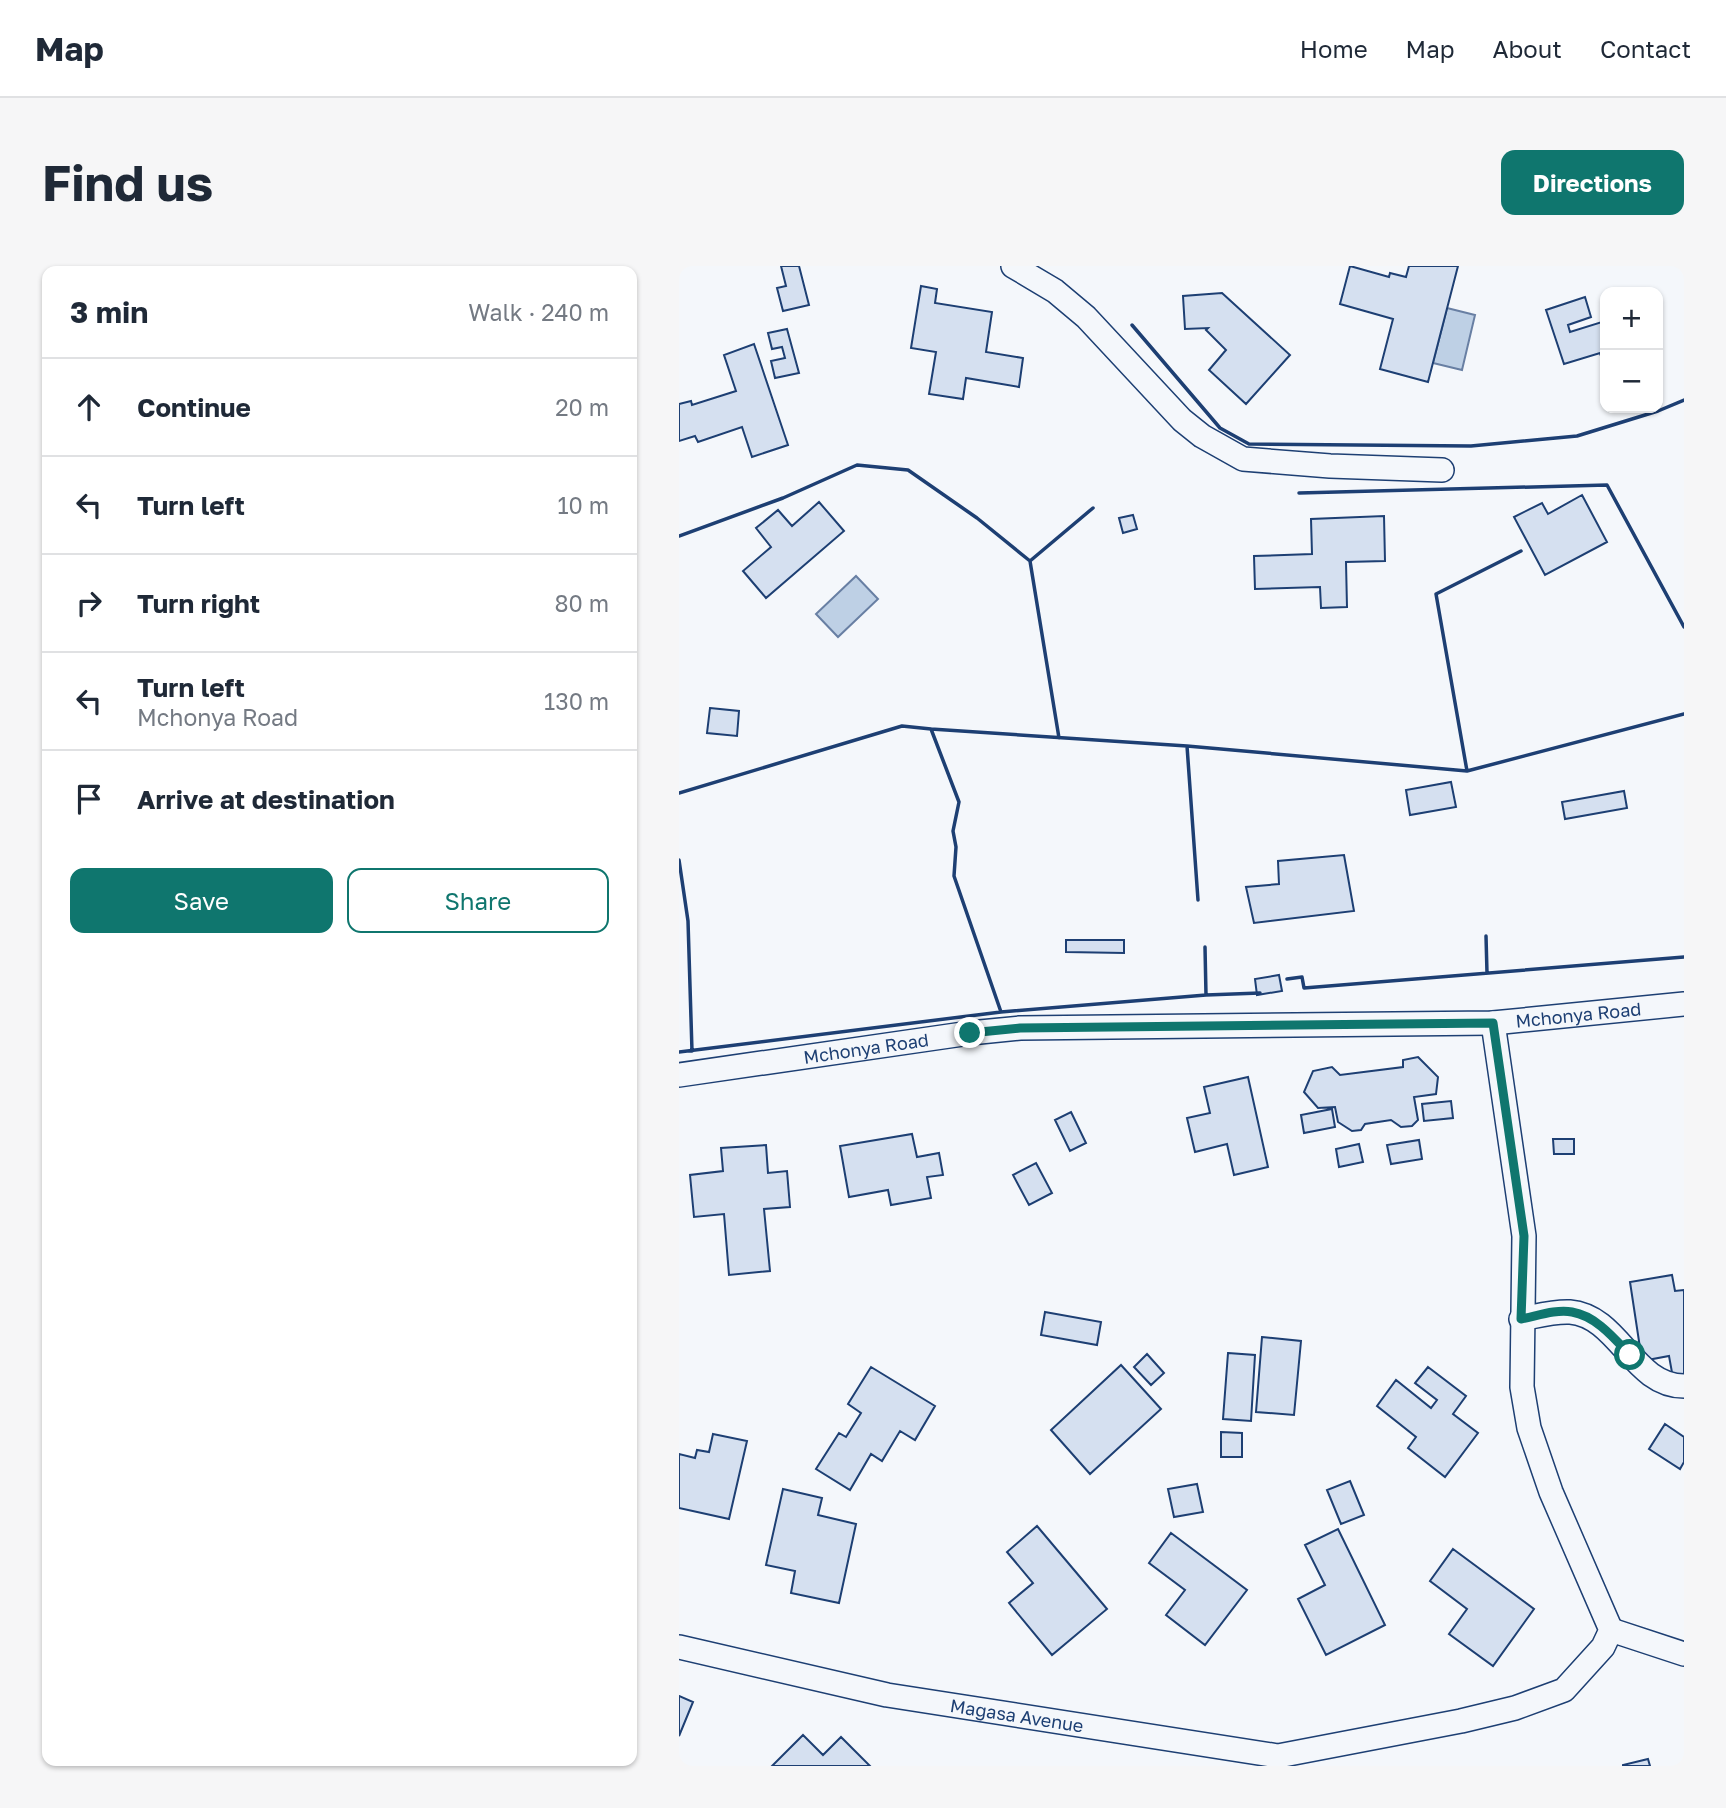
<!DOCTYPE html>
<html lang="en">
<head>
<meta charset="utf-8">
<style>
  body { margin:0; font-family:"Golos Text",sans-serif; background:#f6f6f7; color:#1f2937 }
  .controls { position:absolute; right:21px; top:21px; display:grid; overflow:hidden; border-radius:14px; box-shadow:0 2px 5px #0004 }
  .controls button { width:63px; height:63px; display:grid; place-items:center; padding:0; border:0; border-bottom:2px solid #e0e1e3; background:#fff; color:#1f2937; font:35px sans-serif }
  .stop { position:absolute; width:21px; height:21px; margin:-16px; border:5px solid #0f766e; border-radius:50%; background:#fff }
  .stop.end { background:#0f766e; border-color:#fff; box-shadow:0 2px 7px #0008 }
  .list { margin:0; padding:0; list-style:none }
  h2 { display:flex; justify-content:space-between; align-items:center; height:91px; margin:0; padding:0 28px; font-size:30px }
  h2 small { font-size:23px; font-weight:400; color:#747a83 }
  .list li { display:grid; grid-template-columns:46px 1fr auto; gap:21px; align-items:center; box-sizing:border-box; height:98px; padding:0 28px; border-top:2px solid #e0e1e3 }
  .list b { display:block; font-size:26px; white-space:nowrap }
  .list p { margin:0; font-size:23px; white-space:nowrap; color:#747a83 }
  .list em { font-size:23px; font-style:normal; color:#747a83 }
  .actions { display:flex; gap:14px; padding:21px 28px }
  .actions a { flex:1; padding:16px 0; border:2px solid #0f766e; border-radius:14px; text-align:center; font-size:24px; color:#0f766e }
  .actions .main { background:#0f766e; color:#fff }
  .icon { flex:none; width:38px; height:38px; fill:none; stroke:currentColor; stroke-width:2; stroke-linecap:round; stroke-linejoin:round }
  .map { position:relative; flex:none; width:1005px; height:1500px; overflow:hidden; border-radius:14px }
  header { display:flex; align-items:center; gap:42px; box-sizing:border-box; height:98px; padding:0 35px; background:#fff; border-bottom:2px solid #e0e1e3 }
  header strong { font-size:33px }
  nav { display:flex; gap:38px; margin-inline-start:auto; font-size:24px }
  .intro { display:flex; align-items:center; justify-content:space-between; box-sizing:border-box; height:168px; padding:0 42px }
  h1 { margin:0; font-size:49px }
  .button { padding:18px 32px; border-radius:14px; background:#0f766e; color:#fff; font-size:24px; font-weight:700 }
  main { display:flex; gap:42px; padding:0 42px }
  aside { flex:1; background:#fff; border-radius:14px; box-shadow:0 2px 5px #0004 }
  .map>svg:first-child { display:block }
  .water { fill:#bed0e5; stroke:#687fa3; stroke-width:2 }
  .building { fill:#d5e0f0; stroke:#1d3f73; stroke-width:2 }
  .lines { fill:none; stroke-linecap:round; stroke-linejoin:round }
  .street-casing { stroke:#1d3f73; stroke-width:26 }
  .street { stroke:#f4f7fb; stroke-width:23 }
  .wall { stroke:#1d3f73; stroke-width:3.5 }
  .route { stroke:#0f766e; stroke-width:9 }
  .labels { text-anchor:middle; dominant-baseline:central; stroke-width:5; stroke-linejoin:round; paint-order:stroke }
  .street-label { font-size:18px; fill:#1d3f73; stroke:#f4f7fb }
</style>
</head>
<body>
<header>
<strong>Map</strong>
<nav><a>Home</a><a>Map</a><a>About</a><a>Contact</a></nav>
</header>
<div class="intro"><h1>Find us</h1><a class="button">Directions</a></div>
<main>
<aside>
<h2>3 min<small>Walk · 240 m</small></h2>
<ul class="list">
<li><svg class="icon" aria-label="ahead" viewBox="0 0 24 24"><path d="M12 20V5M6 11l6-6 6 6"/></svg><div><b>Continue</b></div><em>20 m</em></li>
<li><svg class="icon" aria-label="left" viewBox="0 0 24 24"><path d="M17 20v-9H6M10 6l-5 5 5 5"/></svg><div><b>Turn left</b></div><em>10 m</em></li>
<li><svg class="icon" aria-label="right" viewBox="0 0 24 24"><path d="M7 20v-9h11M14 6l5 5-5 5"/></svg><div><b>Turn right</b></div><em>80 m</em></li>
<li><svg class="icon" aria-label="left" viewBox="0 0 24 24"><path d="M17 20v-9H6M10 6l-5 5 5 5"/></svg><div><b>Turn left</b><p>Mchonya Road</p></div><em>130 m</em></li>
<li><svg class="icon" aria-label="arrive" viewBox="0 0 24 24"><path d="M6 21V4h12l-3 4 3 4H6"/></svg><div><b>Arrive at destination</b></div></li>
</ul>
<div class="actions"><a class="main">Save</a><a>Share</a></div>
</aside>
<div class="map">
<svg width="1005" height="1500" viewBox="0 0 1005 1500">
  <rect width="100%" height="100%" fill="#f4f7fb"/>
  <!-- water -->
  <path class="water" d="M768,42L796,49L783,104L754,97Z
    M177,310L199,333L159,371L137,348Z"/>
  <!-- building -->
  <path class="building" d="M102,0H120L130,39L104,45L98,22L107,20Z
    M671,0L710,11L711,7L727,11L730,0H779L749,116L701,103L714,53L661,38Z
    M242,20L258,23L256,37L313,46L307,86L344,92L340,121L287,112L284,133L250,128L257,86L232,82Z
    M543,27L611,89L567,138L530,104L547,84L527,64L529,62L506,63L504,30Z
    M906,31L912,51L889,59L891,66L926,55V104L921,87L885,98L867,44Z
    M108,63L120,107L96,112L92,95L106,92L103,81L93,83L89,67Z
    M75,78L109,179L73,191L63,161L19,176L16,170L0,175V138L12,135L13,139L57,125L45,89Z
    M903,229L928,276L866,309L835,251L863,237L869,248Z
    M140,236L165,265L87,332L64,305L92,281L77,262L99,244L113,260Z
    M454,249L458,263L444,267L440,252Z
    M705,250L706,295L667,296L668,341L642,342L641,321L576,323L575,290L633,288L632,253Z
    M31,442L60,445L58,470L28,467Z
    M772,516L777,541L731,549L727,524Z
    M945,525L948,542L886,553L883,536Z
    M665,589L675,645L575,657L567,621L600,618L599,595Z
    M387,674H445V687L387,686Z
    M600,709L603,725L578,729L576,713Z
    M739,791L759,811L757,828L735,831L739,854L733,860L722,861L712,854L686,858L682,864L673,865L659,856L656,841L639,842L625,826L634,805L653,801L661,809L724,801V794Z
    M569,811L589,901L555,909L548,878L516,886L508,852L531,847L525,821Z
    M772,835L774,852L745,855L743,838Z
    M653,843L656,861L625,867L622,849Z
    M392,846L407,877L391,885L376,854Z
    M233,868L238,891L260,887L264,909L248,911L252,932L212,939L209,924L170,931L161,880Z
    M874,873H895V888H875Z
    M740,874L743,893L712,898L708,879Z
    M680,878L684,896L660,901L657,883Z
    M87,879L89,907L108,905L111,941L85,943L91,1005L50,1009L45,948L15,951L11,909L44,905L42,882Z
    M357,897L373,927L350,939L334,909Z
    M993,1009L996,1025L1005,1024V1111L994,1112L990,1090L963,1095L951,1016Z
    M366,1046L422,1056L418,1079L362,1069Z
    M583,1071L622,1075L615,1149L577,1146Z
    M549,1087L576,1089L572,1155L544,1153Z
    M468,1088L485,1107L472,1119L455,1101Z
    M442,1099L482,1143L411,1208L372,1164Z
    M192,1101L256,1140L236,1174L221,1165L203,1195L192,1188L171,1224L137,1203L160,1167L167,1171L182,1147L169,1138Z
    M749,1101L787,1130L774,1148L799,1167L766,1211L729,1182L737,1171L698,1140L717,1114L752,1142L758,1134L736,1117Z
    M986,1158L1005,1171V1196L1001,1203L970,1183Z
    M542,1166L563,1167V1191H542Z
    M34,1168L68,1175L50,1253L0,1242V1188L16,1192L18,1184L30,1186Z
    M671,1215L685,1249L662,1258L648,1224Z
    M518,1218L524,1246L495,1251L489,1223Z
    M104,1223L143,1232L139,1249L177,1258L160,1337L112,1327L116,1305L87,1299Z
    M358,1260L428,1343L373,1389L330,1337L354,1317L328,1286Z
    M659,1263L706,1359L647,1389L619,1333L646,1319L626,1279Z
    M492,1267L568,1324L526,1379L487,1349L506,1324L470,1297Z
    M774,1283L855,1343L814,1400L770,1368L788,1343L751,1315Z
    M0,1430L14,1436L0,1470Z
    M124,1469L144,1489L162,1471L191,1500H93Z
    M969,1493L971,1500H944V1499Z"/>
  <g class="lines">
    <defs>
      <g id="street">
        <path d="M334,0L376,25L407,51L503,154L523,170L564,193L651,200L763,204"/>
        <path id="s1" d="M0,809L291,767L341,762L814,757L1005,738"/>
        <path d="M842,1053C858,1050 875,1045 891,1046C940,1050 954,1120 1005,1120"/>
        <path d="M932,1364L1005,1388"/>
        <path id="s2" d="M0,1381L208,1429L599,1490L782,1455L836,1442L885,1424L924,1381L932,1364L872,1226L850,1162L843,1121L845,970L814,757"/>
      </g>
    </defs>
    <!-- street casing -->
    <use href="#street" class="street-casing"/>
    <!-- street -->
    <use href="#street" class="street"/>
    <!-- wall -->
    <path class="wall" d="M453,59L541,162L570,178L792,180L898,170L979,145L1005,134
      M620,227L928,219L1005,361
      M0,270L104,232L178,199L229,204L298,252L351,295
      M842,285L757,328L788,505L1005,448
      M380,472L351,295L414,242
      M508,480L252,463L280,536L274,565L277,581L275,610L322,746L527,729
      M0,527L223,460L252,463
      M0,594L9,655L13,785
      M519,634L508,480L788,505
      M807,670L808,707
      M526,681L527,729L581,727
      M608,713L623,711L625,722L1005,691
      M0,786L322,746"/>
  </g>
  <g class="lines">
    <!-- route -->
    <path class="route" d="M291,767L341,762L814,757L845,970L842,1053C858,1050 877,1043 893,1046C917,1050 935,1072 951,1089"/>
  </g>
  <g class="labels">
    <!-- street labels -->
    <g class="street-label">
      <text stroke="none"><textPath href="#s1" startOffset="903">Mchonya Road</textPath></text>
      <text stroke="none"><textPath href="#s1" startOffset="189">Mchonya Road</textPath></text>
      <text stroke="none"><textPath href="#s2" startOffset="345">Magasa Avenue</textPath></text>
    </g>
  </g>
</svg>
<div class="controls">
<button>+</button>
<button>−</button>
</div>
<div class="stop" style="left:951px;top:1089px"></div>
<div class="stop end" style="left:291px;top:767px"></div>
</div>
</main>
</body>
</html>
